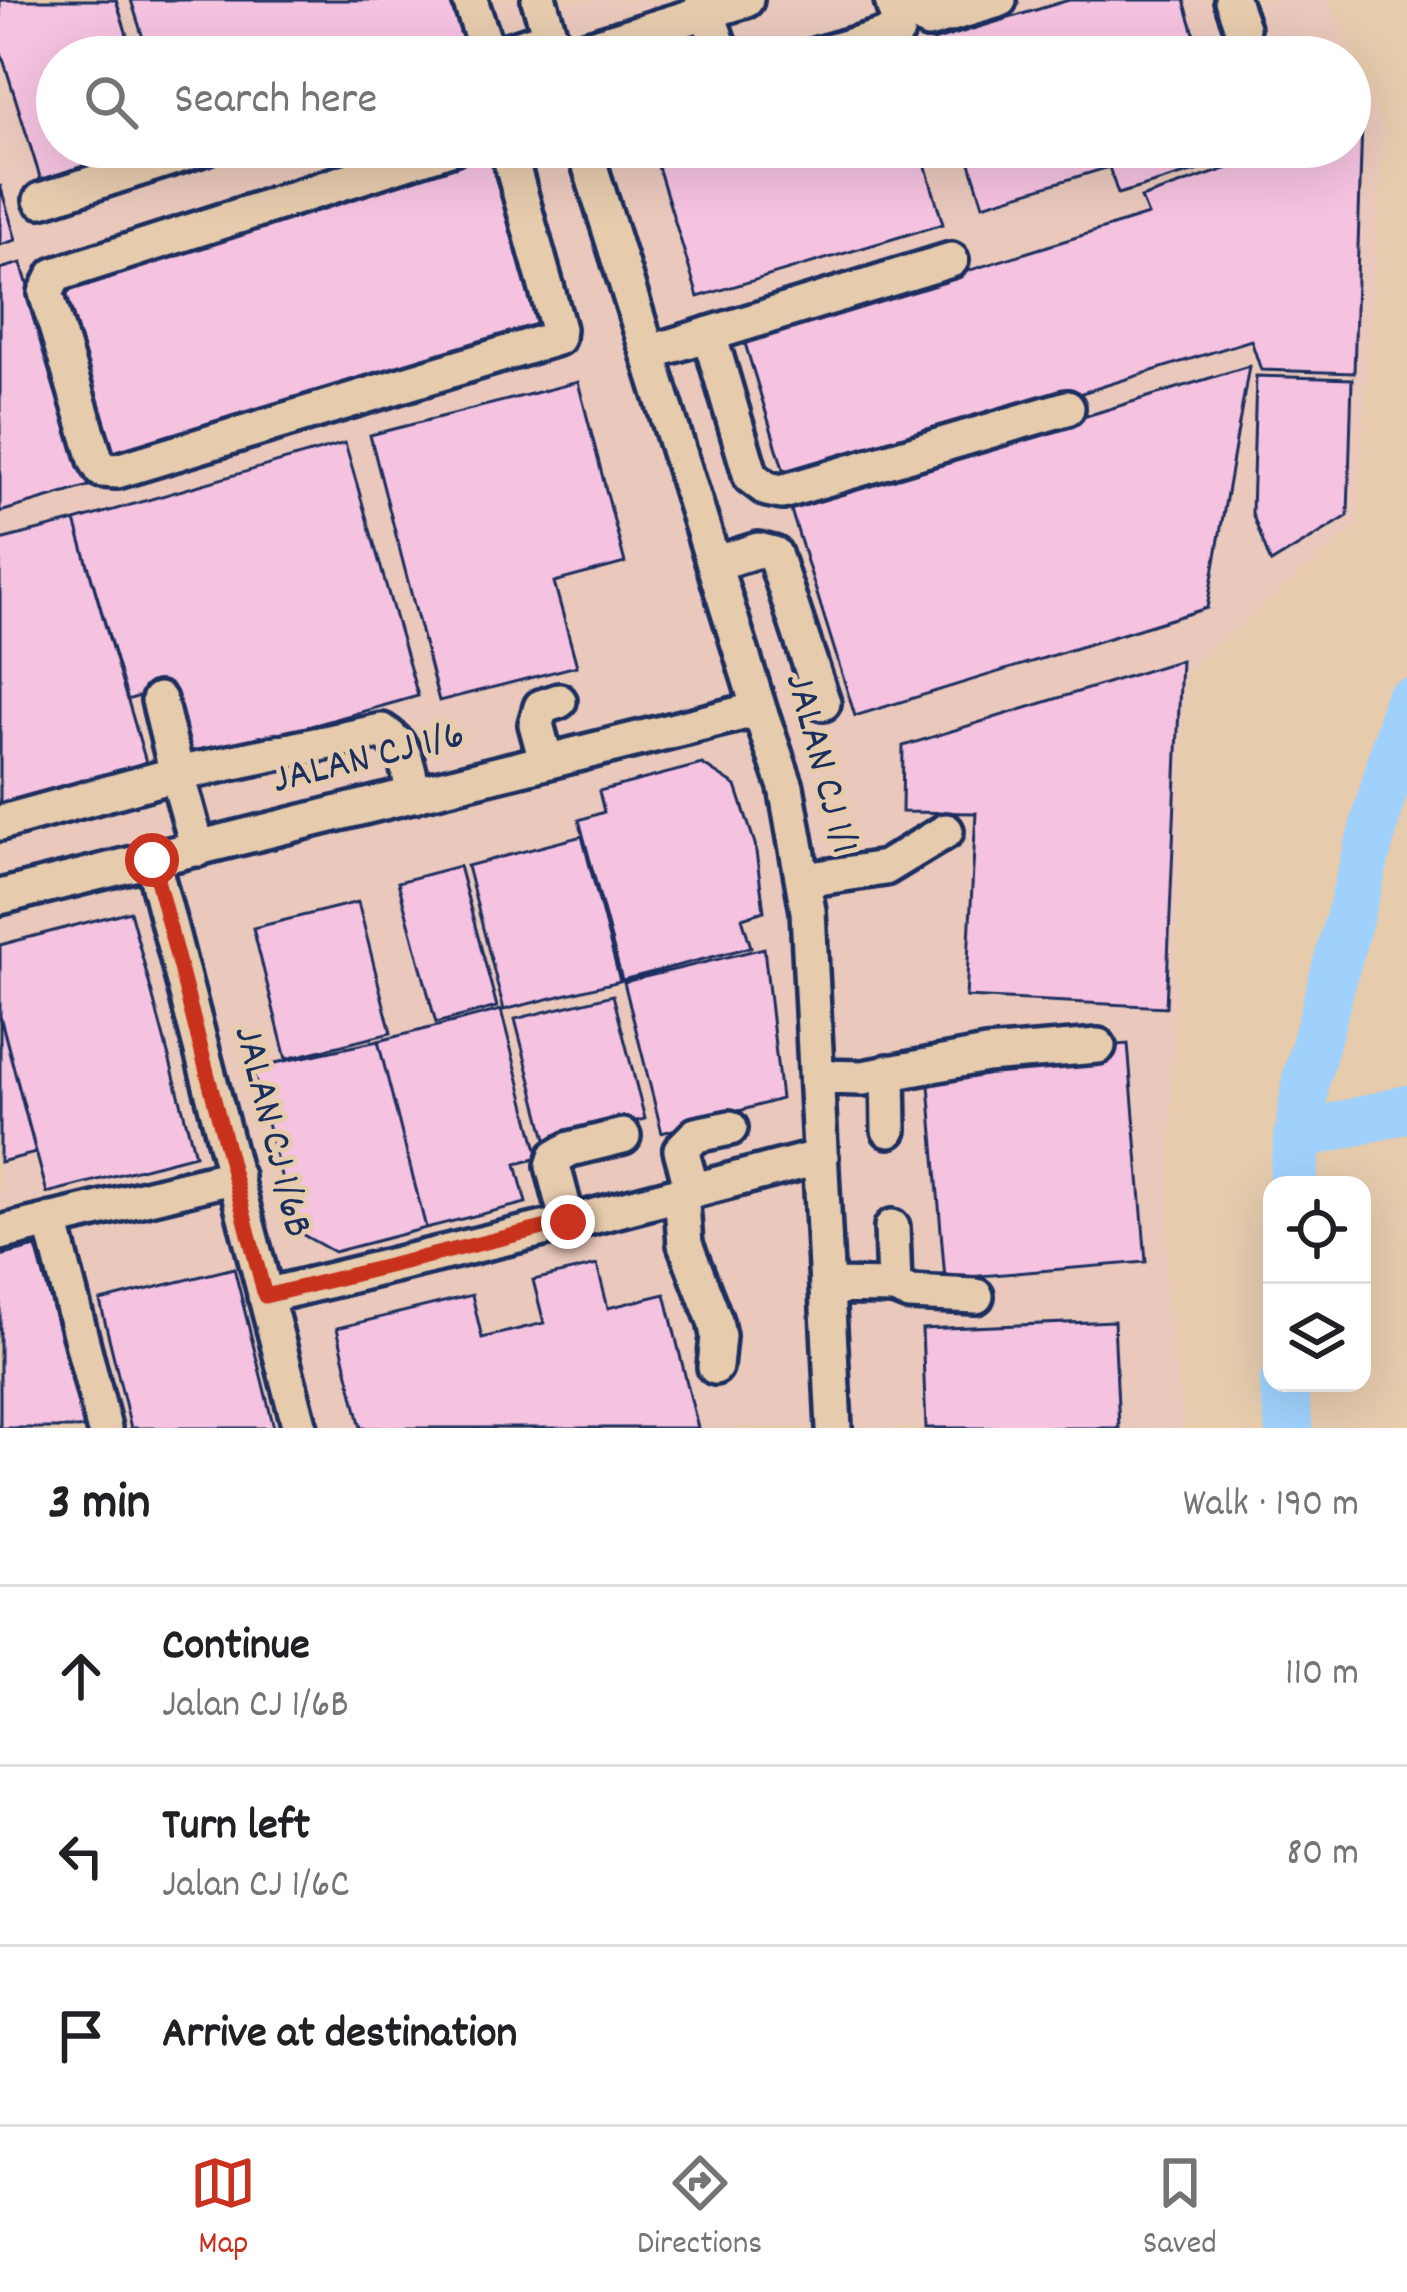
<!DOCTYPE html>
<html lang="en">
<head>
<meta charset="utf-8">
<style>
  body { margin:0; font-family:Dekko,sans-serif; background:#f6f6f6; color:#202124 }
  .controls { position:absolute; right:36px; bottom:36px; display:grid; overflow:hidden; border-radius:24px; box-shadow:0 12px 48px #0002 }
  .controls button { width:108px; height:108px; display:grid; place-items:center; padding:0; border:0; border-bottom:3px solid #e0e0e0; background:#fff; color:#202124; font:60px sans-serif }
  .stop { position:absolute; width:36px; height:36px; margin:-27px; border:9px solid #c8321e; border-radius:50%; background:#fff }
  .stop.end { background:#c8321e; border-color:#fff; box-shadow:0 3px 12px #0008 }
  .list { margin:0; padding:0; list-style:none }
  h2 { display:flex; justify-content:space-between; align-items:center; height:156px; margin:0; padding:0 48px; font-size:51px }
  h2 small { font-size:39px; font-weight:400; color:#757577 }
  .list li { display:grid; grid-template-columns:78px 1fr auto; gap:36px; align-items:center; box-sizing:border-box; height:180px; padding:0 48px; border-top:3px solid #e0e0e0 }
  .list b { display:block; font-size:45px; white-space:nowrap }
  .list p { margin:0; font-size:39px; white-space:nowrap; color:#757577 }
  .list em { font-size:39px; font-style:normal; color:#757577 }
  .icon { flex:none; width:66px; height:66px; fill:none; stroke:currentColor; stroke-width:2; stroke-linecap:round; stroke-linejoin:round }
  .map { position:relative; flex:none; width:1407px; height:1428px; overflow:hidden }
  .search { position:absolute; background:#fff; box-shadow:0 12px 48px #0002; left:36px; right:36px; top:36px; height:132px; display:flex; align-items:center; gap:30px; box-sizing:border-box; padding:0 42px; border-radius:66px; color:#757577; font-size:45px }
  .sheet { height:696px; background:#fff }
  nav { display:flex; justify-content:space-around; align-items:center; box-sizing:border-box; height:168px; border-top:3px solid #e0e0e0; background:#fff; font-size:33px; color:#757577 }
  nav a { display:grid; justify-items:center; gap:6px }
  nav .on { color:#c8321e }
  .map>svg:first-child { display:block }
  .built { fill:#eac8bc; fill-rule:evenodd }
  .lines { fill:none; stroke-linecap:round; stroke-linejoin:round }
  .river { stroke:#a0d1fc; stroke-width:48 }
  .building { fill:#f5c2e0; stroke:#1b2f5e; stroke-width:3 }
  .minor-casing { stroke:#1b2f5e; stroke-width:42 }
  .minor { stroke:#e6cbad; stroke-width:33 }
  .route { stroke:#c8321e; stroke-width:15 }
  .labels { text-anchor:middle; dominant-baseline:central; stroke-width:10; stroke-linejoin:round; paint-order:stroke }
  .street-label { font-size:42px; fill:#1b2f5e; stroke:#e6cbad }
</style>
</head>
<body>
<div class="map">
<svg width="1407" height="1428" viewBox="0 0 1407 1428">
  <rect width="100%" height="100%" fill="#e6cbad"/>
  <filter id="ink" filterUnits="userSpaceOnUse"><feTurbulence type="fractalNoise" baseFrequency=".00833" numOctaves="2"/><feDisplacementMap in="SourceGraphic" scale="24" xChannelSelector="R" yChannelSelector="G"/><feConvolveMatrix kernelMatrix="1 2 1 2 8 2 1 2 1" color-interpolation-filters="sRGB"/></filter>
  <g filter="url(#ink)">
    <!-- built -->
    <path class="built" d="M0,0H1329L1384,129L1357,526L1186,671L1166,1290L1184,1428H0ZM57,57H1350V147H57Z"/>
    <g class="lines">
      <!-- river -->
      <path class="river" d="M1298,1136L1407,1109
        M1292,1185L1306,1079L1407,703
        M1283,1383L1289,1428"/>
    </g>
    <!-- building -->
    <path class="building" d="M0,0H116L134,57H57V147H162L44,190L0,49Z
      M131,0H458L472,42L424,57H149Z
      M1069,0H1184L1201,57H938L933,41Z
      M1362,122L1354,373L1261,370L1251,340L788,485L744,340L1148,215L1141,198L1290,147H1350V126Z
      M652,147H920L943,224L698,297Z
      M965,147H1229L1233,160L1118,194L1109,167L983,205Z
      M496,151L550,322L110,461L56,289Z
      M0,185L16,240L0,245Z
      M21,263L89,486L0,512V269Z
      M1249,366L1207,608L855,716L790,507Z
      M1256,376L1352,379L1348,516L1271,563L1252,513Z
      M578,382L625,563L554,582L577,666L439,701L370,435Z
      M345,443L418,696L191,760L170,687L127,700L75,521Z
      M75,521L146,762L74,789L0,806V540Z
      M1181,660L1166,1007L966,997L976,813L902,812L903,746Z
      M702,764L736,786L755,844L764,911L742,918L751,947L622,980L579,820L604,812L599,791Z
      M582,836L620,981L504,1010L467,866Z
      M459,866L497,1007L436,1023L398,882Z
      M358,902L391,1033L286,1059L253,928Z
      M130,911L195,1155L47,1193L0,1016V945Z
      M764,948L781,1099L662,1133L624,982Z
      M613,995L645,1119L547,1143L515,1019Z
      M501,1010L539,1158L516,1164L526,1203L426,1228L378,1041Z
      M0,1016L36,1153L0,1162Z
      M378,1041L426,1228L334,1252L296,1231L252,1068Z
      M1128,1044L1146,1262L945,1279L927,1061Z
      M36,1247L86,1428H0V1256Z
      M597,1265L608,1308L665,1294L698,1428H361L337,1328L472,1295L482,1338L544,1323L533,1280Z
      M234,1268L274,1428H131L100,1301Z
      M1114,1321L1119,1428H926L922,1329Z"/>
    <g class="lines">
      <defs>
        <path id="minor" d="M470,0L489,57L550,37
          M539,0L556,56
          M703,0L723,57
          M917,0L922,17L928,21L999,0
          M1232,0L1242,28
          M559,57L746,0
          M811,57L897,32L899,24L892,0
          M453,147L55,275L46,293L96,460L102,470L117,471L557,338L558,329L507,147
          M584,147L759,709L786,787L808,911L834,1428
          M41,200L206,147
          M709,334L751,477L767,489L782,492L1067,408
          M648,353L951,260
          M714,564L758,550L774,554L823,703
          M159,700L177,774L382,731C408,747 407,767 414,795
          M546,761L536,724L541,707L559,701
          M0,823L177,774L198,849
          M152,859L300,1428
          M804,880L885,868L946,831
          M0,897L759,709
          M888,1072L889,1130
          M817,1077L863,1078L986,1055L1098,1046
          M692,1189L681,1150L696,1135L730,1128
          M681,1192L685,1244L715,1321L718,1336L715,1367
          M51,1220L104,1428
          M568,1223L553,1166L556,1157L570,1149L623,1136
          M892,1227L894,1287
          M0,1233L236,1176
          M827,1286L894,1287L909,1293L976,1296
          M265,1296L568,1223L821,1157"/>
      </defs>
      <!-- minor casing -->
      <use href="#minor" class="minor-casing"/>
      <!-- minor -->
      <use href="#minor" class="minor"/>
    </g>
  </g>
  <g class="lines" filter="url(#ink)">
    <!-- route -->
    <path class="route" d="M152,860L265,1296L568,1222"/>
  </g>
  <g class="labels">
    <!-- street labels -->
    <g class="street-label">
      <text transform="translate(369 760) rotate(-14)">JALAN CJ 1/6</text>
      <text transform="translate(819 764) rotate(75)">JALAN CJ 1/1</text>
      <text transform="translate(270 1132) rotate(76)">JALAN CJ 1/6B</text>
    </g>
  </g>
</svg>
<div class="controls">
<button><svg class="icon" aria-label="locate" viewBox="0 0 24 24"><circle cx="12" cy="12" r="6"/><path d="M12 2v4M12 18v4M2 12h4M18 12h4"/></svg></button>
<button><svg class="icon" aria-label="layers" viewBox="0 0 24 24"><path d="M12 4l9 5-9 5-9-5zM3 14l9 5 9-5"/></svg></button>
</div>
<div class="stop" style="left:152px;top:860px"></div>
<div class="stop end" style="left:568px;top:1222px"></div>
<div class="search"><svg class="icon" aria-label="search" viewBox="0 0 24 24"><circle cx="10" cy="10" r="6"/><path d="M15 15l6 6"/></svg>Search here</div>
</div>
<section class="sheet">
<h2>3 min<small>Walk · 190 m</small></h2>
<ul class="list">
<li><svg class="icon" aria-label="ahead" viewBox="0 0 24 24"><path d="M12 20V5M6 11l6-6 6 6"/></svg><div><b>Continue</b><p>Jalan CJ 1/6B</p></div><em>110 m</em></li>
<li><svg class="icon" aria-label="left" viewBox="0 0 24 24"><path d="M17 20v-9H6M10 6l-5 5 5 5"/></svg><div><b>Turn left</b><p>Jalan CJ 1/6C</p></div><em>80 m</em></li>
<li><svg class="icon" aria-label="arrive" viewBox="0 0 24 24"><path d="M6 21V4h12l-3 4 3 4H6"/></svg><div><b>Arrive at destination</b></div></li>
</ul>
</section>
<nav>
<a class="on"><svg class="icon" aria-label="map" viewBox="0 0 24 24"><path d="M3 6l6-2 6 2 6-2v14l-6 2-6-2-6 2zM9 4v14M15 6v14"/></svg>Map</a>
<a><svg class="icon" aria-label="directions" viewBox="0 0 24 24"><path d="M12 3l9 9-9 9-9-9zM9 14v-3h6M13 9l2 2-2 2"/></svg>Directions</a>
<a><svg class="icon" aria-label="saved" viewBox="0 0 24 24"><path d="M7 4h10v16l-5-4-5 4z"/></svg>Saved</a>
</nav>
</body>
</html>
